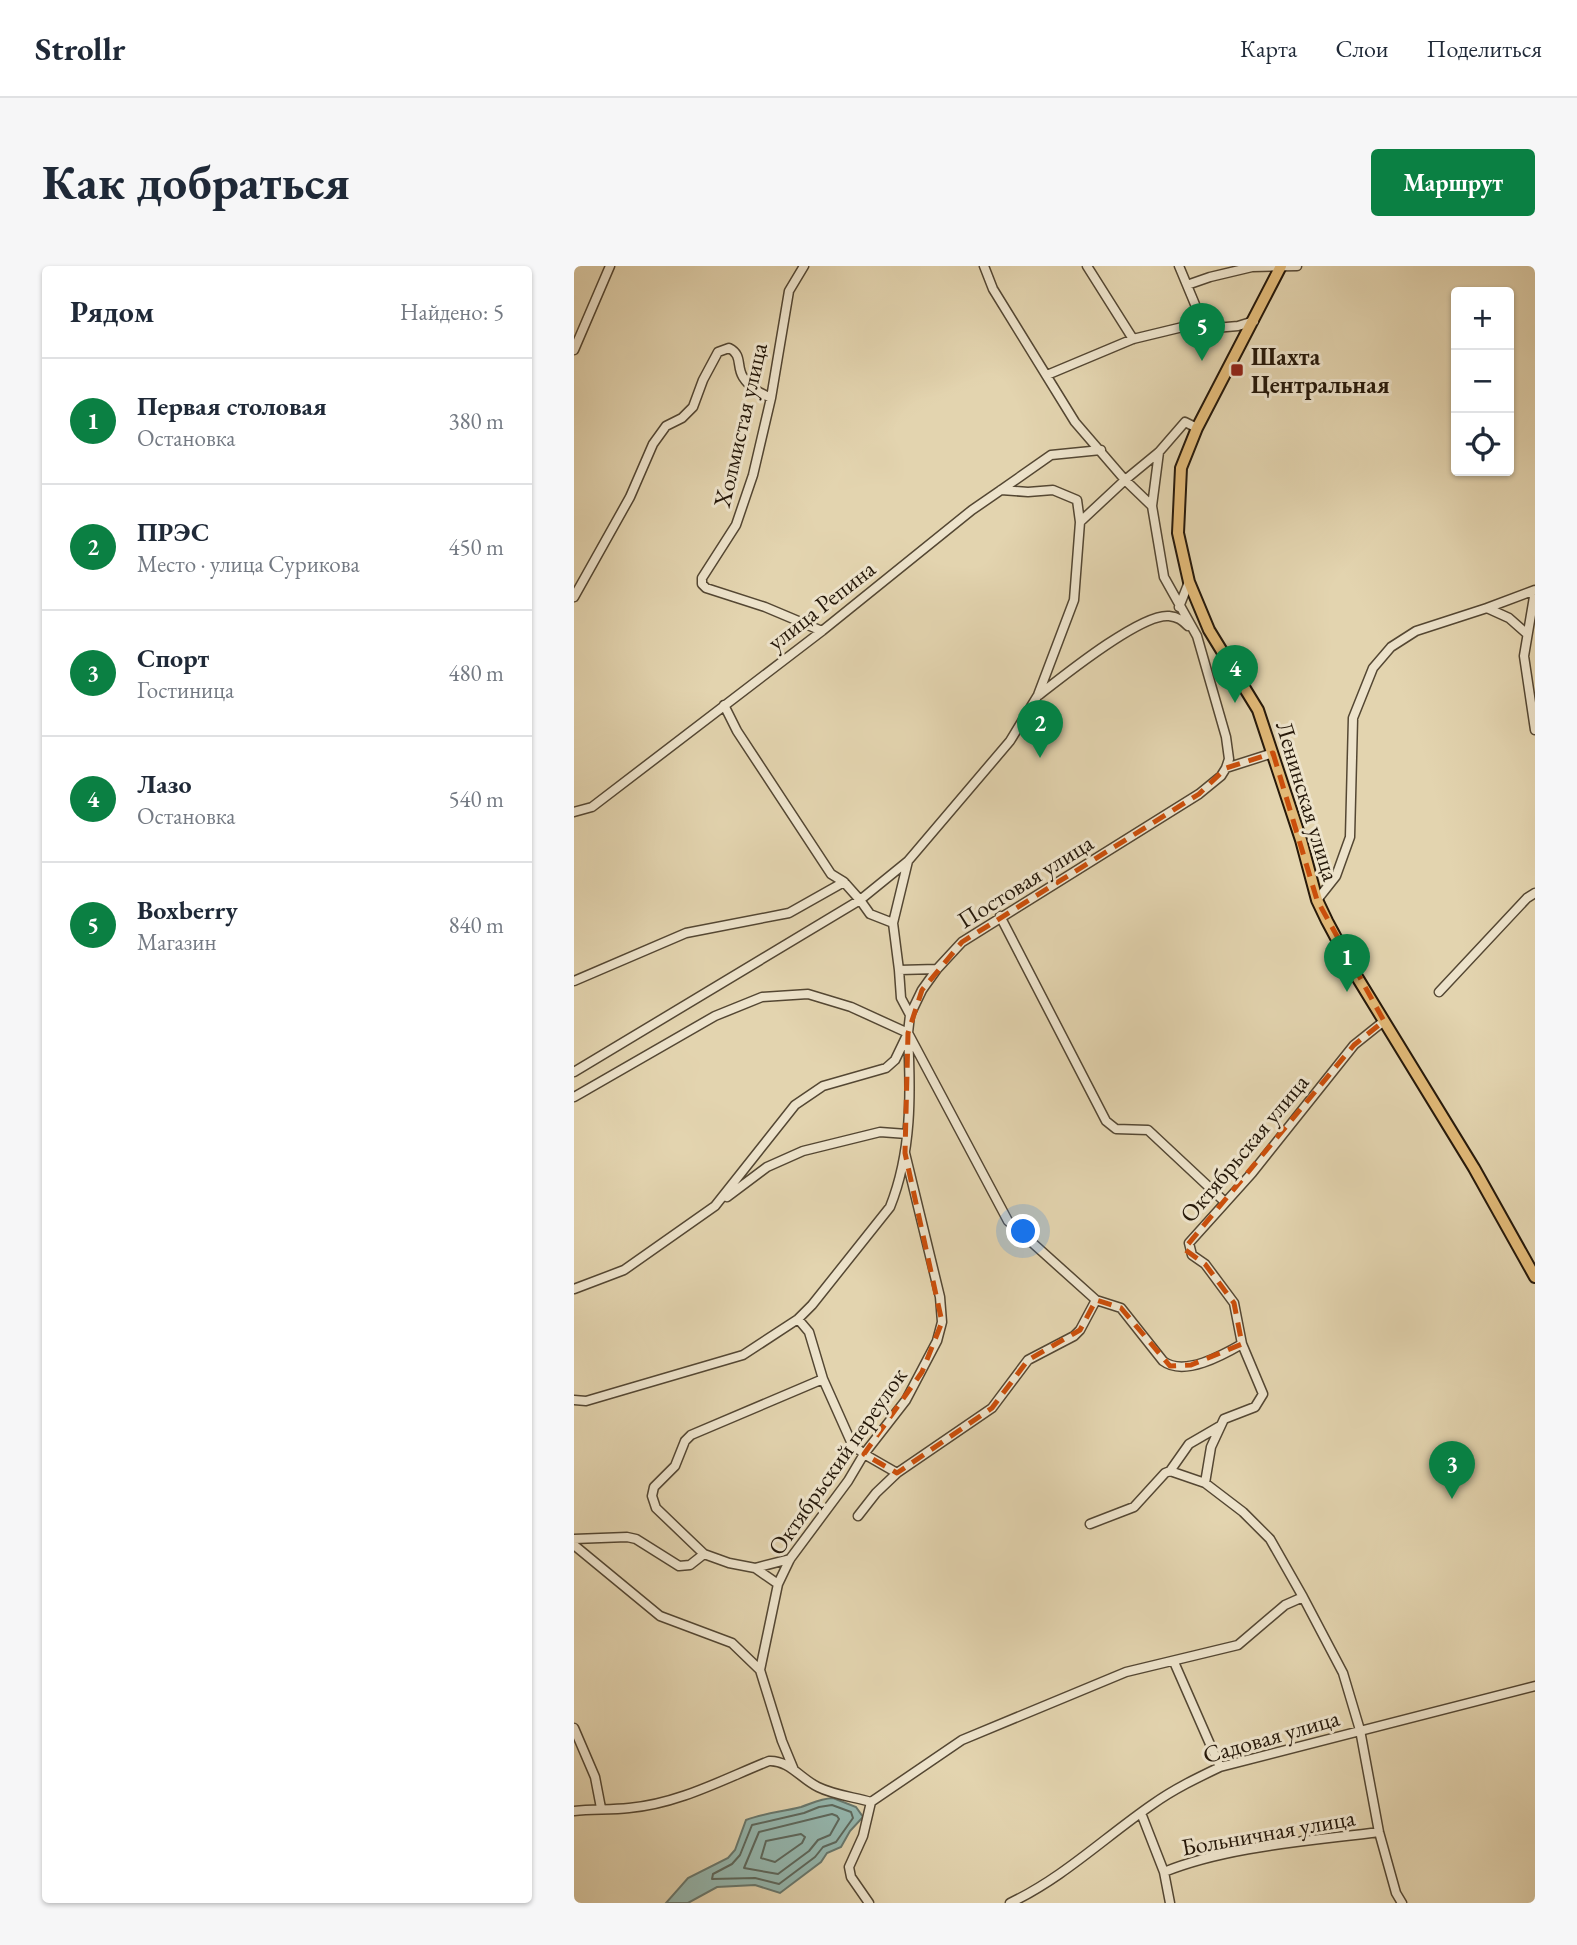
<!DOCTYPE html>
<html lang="ru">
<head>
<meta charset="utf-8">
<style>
  body { margin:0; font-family:"EB Garamond",serif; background:#f6f6f7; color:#1f2937 }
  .controls { position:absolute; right:21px; top:21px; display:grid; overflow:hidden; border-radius:7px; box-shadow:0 2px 5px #0004 }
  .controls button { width:63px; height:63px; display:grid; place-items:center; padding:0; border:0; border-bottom:2px solid #e0e1e3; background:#fff; color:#1f2937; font:35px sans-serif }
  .you { position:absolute; left:450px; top:966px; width:24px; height:24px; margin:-18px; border:5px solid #fff; border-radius:50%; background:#1a73e8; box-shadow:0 0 0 10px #1a73e833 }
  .badge { display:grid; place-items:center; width:46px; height:46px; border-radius:50%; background:#0b8043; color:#fff; font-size:23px; font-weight:700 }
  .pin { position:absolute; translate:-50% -58px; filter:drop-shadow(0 2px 4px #0008) }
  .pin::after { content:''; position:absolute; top:37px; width:24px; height:21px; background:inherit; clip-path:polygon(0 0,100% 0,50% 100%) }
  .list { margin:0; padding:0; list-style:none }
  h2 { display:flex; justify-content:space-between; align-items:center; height:91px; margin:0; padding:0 28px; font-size:30px }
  h2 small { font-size:23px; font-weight:400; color:#747a83 }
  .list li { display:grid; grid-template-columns:46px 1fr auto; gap:21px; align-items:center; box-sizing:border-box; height:126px; padding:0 28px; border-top:2px solid #e0e1e3 }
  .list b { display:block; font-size:26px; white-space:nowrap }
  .list p { margin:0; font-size:23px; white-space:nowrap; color:#747a83 }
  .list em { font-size:23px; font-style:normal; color:#747a83 }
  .icon { flex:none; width:38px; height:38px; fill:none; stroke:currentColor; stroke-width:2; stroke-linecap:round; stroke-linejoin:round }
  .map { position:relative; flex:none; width:961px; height:1637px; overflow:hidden; border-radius:7px }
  header { display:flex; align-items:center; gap:42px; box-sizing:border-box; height:98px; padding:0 35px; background:#fff; border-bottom:2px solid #e0e1e3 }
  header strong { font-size:33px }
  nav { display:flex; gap:38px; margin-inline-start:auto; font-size:24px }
  .intro { display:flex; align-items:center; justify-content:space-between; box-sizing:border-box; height:168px; padding:0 42px }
  h1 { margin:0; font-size:49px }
  .button { padding:18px 32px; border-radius:7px; background:#0b8043; color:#fff; font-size:24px; font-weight:700 }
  main { display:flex; gap:42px; padding:0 42px }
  aside { flex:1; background:#fff; border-radius:7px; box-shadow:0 2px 5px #0004 }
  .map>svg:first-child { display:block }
  .water { fill:#95b8b0; stroke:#68786e; stroke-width:2 }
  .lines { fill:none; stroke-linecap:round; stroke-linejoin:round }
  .shore { stroke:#5d685d; stroke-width:2 }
  .minor-casing { stroke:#544733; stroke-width:11 }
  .major-casing { stroke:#25180a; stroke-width:14 }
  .minor { stroke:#ede3cb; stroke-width:8 }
  .major { stroke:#e2ba78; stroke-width:10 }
  .marked { fill:none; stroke:#cb4f0c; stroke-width:5; stroke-dasharray:14 9; stroke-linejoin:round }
  .poi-dot { fill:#8f2418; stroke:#ede3cb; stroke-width:2.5 }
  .labels { text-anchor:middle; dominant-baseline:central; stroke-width:6; stroke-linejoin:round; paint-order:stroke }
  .poi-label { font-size:24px; font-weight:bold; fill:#25180a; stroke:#ede3cb; text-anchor:start }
  .street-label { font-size:24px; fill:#25180a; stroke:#ede3cb }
</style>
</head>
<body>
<header>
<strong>Strollr</strong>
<nav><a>Карта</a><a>Слои</a><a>Поделиться</a></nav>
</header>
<div class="intro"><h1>Как добраться</h1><a class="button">Маршрут</a></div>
<main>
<aside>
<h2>Рядом<small>Найдено: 5</small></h2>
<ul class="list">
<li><span class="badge">1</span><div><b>Первая столовая</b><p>Остановка</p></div><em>380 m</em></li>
<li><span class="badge">2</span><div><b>ПРЭС</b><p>Место · улица Сурикова</p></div><em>450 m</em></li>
<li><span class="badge">3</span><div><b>Спорт</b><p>Гостиница</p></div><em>480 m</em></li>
<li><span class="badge">4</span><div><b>Лазо</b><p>Остановка</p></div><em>540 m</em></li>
<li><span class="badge">5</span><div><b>Boxberry</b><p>Магазин</p></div><em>840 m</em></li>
</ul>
</aside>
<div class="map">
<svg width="961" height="1637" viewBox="0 0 961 1637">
  <rect width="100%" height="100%" fill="#e3d4af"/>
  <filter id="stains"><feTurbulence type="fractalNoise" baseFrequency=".00286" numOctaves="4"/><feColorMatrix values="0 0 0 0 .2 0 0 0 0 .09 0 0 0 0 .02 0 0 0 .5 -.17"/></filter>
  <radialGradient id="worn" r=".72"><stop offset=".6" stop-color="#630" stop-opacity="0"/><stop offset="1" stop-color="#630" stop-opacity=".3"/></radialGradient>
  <!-- water -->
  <path class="water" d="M259,1532L282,1541L289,1551L276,1565L267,1581L253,1587L247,1596L206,1627L181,1619L143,1621L114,1637H92L114,1612L154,1592L161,1584L172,1554C190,1547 208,1546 227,1541C239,1537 245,1533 259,1532Z"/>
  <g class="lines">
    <!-- shore -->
    <path class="shore" d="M258,1539L277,1546L279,1552L262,1576L249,1581L241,1591L205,1618L181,1612L138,1613L139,1608L158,1598L166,1589L178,1559L230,1547L245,1541Z
      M258,1548L263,1550L265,1553L256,1569L244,1574L235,1585L204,1608L170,1602L185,1566Z
      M227,1568L231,1571L228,1577L201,1596L187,1592L192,1575Z"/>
    <defs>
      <path id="minor" d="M230,0L215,25L197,132L179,209L162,259L128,312V318L132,322L191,341L248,365
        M513,0L559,73
        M605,0L630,60
        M613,19L636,11L678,1L723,0
        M0,84L36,0
        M473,109L559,73L617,59L641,62L664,60L680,55
        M427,224L454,226L479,224L503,234L506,256
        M578,240L585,186
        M961,325L950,390L961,464
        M0,331L56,231L79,178L92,160L108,152L119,141L129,114L144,86L155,82C169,89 162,100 169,111C176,122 186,127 197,132
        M605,341L615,316
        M913,342L961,324
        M465,429C488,411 567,347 595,350C604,351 608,354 614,360
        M150,439L163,465L257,608L270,616
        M652,502L699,487
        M0,546L18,541L248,365L398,244L427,224L477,189L527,184
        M334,595L436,475L464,429L500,334L506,256L551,214L585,186L611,156L623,162
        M743,634L762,610L776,571L779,452L799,402L817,381L842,365L913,342L935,352L952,367
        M426,650L532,855L542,863L574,864L651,936
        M325,704L327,732L336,749
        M0,715L112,667L215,647L270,616L286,634L334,595L319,657
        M865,726L953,632L961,627
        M0,806L286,634L296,648L319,657L325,704L363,703
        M0,831L141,750L188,731L234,728L277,741L334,767L434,955L522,1034L547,1042L589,1095C610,1111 649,1089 668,1078
        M153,931L193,901L229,885L306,866L333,868
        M0,1023L50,1004L141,940L221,839L249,820L312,802L321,794L334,767L336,749L348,724L363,703L388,676L625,528L647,510L652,502L655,493L652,471L623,370L590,311L578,240L551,214L501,156L419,23L410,0
        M224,1053L235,1066L249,1113L278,1178L290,1188L323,1207
        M0,1134L12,1135L169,1089L224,1053L238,1039L316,941C338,886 337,827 334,769
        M596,1205L615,1178L646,1160
        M631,1217L637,1181L650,1153L681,1141L689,1128L668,1078L660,1037L631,998L618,989L615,977L678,907L780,779L810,755
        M284,1250L302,1227L323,1207L418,1142L454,1094L500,1070L506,1064L522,1034
        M516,1258L560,1241L591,1207L596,1205L631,1217L669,1246L696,1273L729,1331L769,1407L786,1464L805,1566L822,1627L828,1637
        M0,1273L53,1271L62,1273L105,1300L116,1299L130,1288
        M0,1279L86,1350L158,1377L186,1404L208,1475L220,1504
        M181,1302L216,1293
        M204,1318L181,1302L155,1297L130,1288L82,1242L78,1230L80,1221L101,1200L111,1175L117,1169L249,1113
        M600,1396L646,1501
        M186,1404L204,1318L216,1293L274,1215L290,1188L332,1134L363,1075L368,1056L366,1031L331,887
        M0,1462L21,1511L27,1542
        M297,1536L388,1474L552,1406L664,1379L711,1339L729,1331
        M0,1545C18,1543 37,1544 55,1542C104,1538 150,1513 195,1495C215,1494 227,1513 244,1521C260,1529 280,1531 297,1536L289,1570L275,1601L277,1611L295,1637
        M567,1547L590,1606L596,1637
        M590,1606C654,1580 737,1575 805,1566
        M436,1637C489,1612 531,1571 579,1538C600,1523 623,1512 646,1501L961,1420"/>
      <path id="major" d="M707,0L623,162L607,202L604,267L615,316L635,364L684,444L727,574L743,634L753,655L783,711L900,902L961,1011"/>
    </defs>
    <!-- minor casing -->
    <use href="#minor" class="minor-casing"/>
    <!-- major casing -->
    <use href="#major" class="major-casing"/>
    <!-- minor -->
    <use href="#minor" class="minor"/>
    <!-- major -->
    <use href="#major" class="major"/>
  </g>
  <!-- marked area -->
  <path class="marked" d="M699,487L743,634L810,755L780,779L610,983L631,998L660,1037L668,1078L617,1099L596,1100L547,1042L522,1034L506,1064L454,1094L418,1142L323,1207L290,1188L348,1106L368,1056L331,887L334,767L348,724L388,676L625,528L652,502Z"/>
  <!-- markers -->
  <rect class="poi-dot" x="656" y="97" width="14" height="14" rx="3.5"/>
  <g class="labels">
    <!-- poi labels -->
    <g class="poi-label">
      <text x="677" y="90">Шахта<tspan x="677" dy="28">Центральная</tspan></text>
    </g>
    <!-- street labels -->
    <g class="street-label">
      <text transform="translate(166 159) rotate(-77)">Холмистая улица</text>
      <text transform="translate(247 339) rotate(-38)">улица Репина</text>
      <text transform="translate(734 535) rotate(73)">Ленинская улица</text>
      <text transform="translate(451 615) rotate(-32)">Постовая улица</text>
      <text transform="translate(670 882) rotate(-50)">Октябрьская улица</text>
      <text transform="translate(263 1195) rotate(-55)">Октябрьский переулок</text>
      <text transform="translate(697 1470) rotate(-16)">Садовая улица</text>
      <text transform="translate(694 1566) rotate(-10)">Больничная улица</text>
    </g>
  </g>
  <rect width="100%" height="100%" filter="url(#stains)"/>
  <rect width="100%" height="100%" fill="url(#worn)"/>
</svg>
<div class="controls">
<button>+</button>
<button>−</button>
<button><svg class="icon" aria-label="locate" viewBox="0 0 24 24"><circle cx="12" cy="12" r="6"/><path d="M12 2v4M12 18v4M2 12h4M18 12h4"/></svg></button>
</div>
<div class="you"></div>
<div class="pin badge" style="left:773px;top:726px">1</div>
<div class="pin badge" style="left:466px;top:492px">2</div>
<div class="pin badge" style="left:878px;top:1233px">3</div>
<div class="pin badge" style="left:661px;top:437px">4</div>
<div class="pin badge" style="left:628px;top:95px">5</div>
</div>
</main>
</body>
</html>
